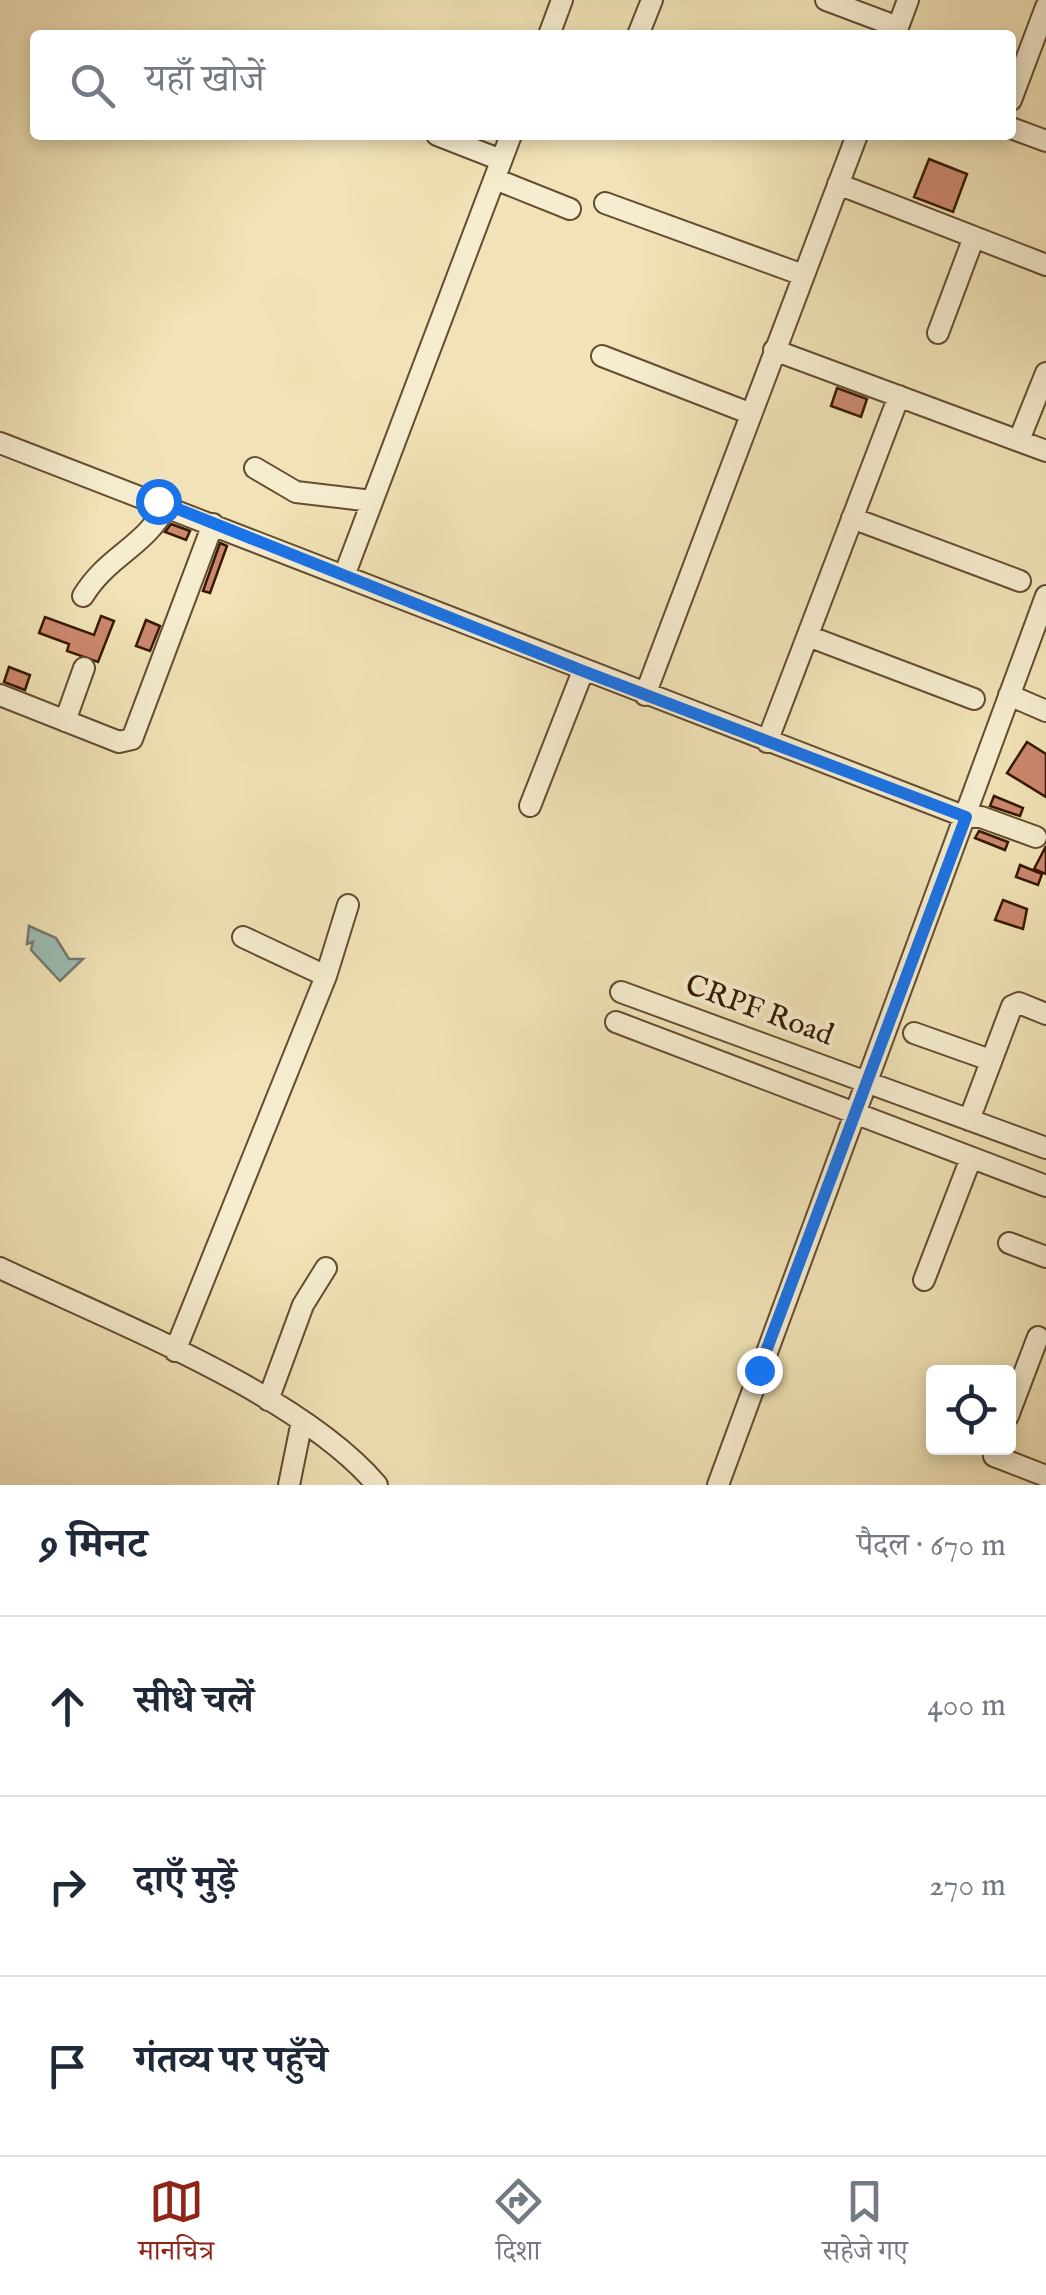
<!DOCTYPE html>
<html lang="hi">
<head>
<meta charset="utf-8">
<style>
  body { margin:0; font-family:"IM FELL English","Noto Serif Devanagari",serif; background:#f6f6f7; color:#1f2937 }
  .controls { position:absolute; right:30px; bottom:30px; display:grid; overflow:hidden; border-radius:10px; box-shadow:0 5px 15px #0003 }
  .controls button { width:90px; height:90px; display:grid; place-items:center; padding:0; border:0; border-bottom:2px solid #e0e1e3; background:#fff; color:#1f2937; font:50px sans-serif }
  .stop { position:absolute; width:30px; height:30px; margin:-22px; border:8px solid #1a73e8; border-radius:50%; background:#fff }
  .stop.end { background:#1a73e8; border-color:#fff; box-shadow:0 2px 10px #0008 }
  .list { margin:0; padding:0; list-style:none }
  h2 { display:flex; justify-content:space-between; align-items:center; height:130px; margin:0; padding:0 40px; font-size:42px }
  h2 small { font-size:32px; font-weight:400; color:#747a83 }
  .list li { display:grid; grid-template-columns:65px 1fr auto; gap:30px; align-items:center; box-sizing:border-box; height:180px; padding:0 40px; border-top:2px solid #e0e1e3 }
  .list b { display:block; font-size:38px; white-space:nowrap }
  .list em { font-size:32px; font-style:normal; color:#747a83 }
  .icon { flex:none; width:55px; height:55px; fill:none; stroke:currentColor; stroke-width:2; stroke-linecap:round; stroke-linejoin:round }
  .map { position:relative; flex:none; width:1046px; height:1485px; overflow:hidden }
  .search { position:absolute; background:#fff; box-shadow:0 5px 15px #0003; left:30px; right:30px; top:30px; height:110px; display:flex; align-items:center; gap:25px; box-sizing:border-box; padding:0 35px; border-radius:10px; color:#747a83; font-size:38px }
  .sheet { height:670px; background:#fff }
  nav { display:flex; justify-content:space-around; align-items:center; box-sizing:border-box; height:140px; border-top:2px solid #e0e1e3; background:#fff; font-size:28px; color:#747a83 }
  nav a { display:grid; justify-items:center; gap:5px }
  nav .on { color:#8f2418 }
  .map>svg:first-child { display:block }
  .water { fill:#9bbdb3; stroke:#727b6d; stroke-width:2.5 }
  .building { fill:#cc886f; stroke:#351903; stroke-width:2.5 }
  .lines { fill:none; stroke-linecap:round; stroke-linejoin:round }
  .minor-casing { stroke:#644c30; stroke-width:24 }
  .minor { stroke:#f6edd0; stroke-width:20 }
  .route { stroke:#1a73e8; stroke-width:12 }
  .labels { text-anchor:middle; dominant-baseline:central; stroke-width:8; stroke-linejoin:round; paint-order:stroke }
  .street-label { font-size:30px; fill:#351903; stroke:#f6edd0 }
</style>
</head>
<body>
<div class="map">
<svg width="1046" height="1485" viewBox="0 0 1046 1485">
  <rect width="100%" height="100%" fill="#f1e3b7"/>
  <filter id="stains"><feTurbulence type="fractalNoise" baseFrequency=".002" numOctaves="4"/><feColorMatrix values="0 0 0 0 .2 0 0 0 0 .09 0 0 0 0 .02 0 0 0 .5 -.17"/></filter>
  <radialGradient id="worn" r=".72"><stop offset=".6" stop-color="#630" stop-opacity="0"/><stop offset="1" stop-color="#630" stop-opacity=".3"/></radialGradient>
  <!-- water -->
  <path class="water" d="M29,926L56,938L69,959H83L60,981L31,950L33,942L27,944Z"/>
  <!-- building -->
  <path class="building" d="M929,159L967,174L953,212L914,197Z
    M837,388L867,399L861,417L831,406Z
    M171,524L190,531L186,540L165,532Z
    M220,543L227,546L210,593L203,591Z
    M101,616L114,621L98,662L67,651L69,644L39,633L45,617L94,635Z
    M146,620L160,626L150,651L136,646Z
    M9,667L30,675L25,690L4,682Z
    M1027,742L1046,754V797L1007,773Z
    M994,796L1023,808L1020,816L990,806Z
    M979,831L1008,842L1005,850L975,838Z
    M1046,846V874L1034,869Z
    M1020,865L1042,874L1038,885L1016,877Z
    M1003,900L1027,909L1023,929L995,920Z"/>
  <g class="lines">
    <defs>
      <path id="minor" d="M826,0L898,27
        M549,35L562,0
        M638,35L652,0
        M895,35L908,0
        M1011,100L1046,7
        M1011,128L1046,141
        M437,135L501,160
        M495,179L570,209
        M838,184L1046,265
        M605,203L803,275
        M938,333L974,237
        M774,350L1046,451
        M602,356L749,413
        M1019,440L1046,373
        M0,443L966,817H981L1036,837
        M255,468L296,492L372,501
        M852,518L1020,581
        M344,576L511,135
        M83,596C108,555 144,548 167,505
        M808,636L974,699
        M0,695L119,742L132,739L213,524
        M645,695L857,135
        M1009,695L1046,711
        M65,721L84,668
        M767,742L899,396
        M530,806L583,671
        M243,937L326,976
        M621,992L1046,1148
        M616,1022L1046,1186
        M914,1033L990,1060
        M969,1120L1012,1006L1019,1003L1046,1014
        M1009,1243L1046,1257
        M0,1268C111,1321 299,1393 377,1485
        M924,1280L971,1158
        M175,1351L326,976L348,905
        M268,1400L303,1305L326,1268
        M1008,1416L1038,1337
        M997,1448L994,1456L1046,1476
        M289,1485L302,1421
        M718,1485L1046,596"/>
    </defs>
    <!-- minor casing -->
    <use href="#minor" class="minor-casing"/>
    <!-- minor -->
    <use href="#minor" class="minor"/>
  </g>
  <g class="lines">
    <!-- route -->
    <path class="route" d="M158,501L583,671L966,817L759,1370"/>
  </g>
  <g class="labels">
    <!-- street labels -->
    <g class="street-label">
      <text transform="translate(759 1011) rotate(20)">CRPF Road</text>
    </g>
  </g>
  <rect width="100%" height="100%" filter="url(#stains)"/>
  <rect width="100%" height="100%" fill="url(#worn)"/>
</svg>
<div class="controls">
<button><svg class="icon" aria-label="locate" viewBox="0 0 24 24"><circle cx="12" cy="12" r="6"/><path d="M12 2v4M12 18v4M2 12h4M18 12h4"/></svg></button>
</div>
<div class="stop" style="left:158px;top:501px"></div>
<div class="stop end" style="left:759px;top:1370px"></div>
<div class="search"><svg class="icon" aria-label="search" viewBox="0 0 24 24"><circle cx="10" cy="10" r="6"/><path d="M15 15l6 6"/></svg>यहाँ खोजें</div>
</div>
<section class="sheet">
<h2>9 मिनट<small>पैदल · 670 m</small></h2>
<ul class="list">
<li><svg class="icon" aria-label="ahead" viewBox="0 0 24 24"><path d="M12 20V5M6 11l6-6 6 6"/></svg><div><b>सीधे चलें</b></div><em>400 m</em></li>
<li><svg class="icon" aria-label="right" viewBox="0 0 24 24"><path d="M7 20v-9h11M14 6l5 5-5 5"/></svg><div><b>दाएँ मुड़ें</b></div><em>270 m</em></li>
<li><svg class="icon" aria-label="arrive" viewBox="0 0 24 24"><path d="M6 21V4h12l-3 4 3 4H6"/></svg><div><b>गंतव्य पर पहुँचे</b></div></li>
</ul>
</section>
<nav>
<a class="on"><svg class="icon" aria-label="map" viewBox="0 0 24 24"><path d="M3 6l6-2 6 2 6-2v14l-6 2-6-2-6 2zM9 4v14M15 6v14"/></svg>मानचित्र</a>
<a><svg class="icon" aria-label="directions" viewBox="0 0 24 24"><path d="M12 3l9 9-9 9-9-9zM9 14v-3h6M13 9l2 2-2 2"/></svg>दिशा</a>
<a><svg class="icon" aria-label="saved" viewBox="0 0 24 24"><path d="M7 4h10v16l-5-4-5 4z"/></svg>सहेजे गए</a>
</nav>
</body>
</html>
